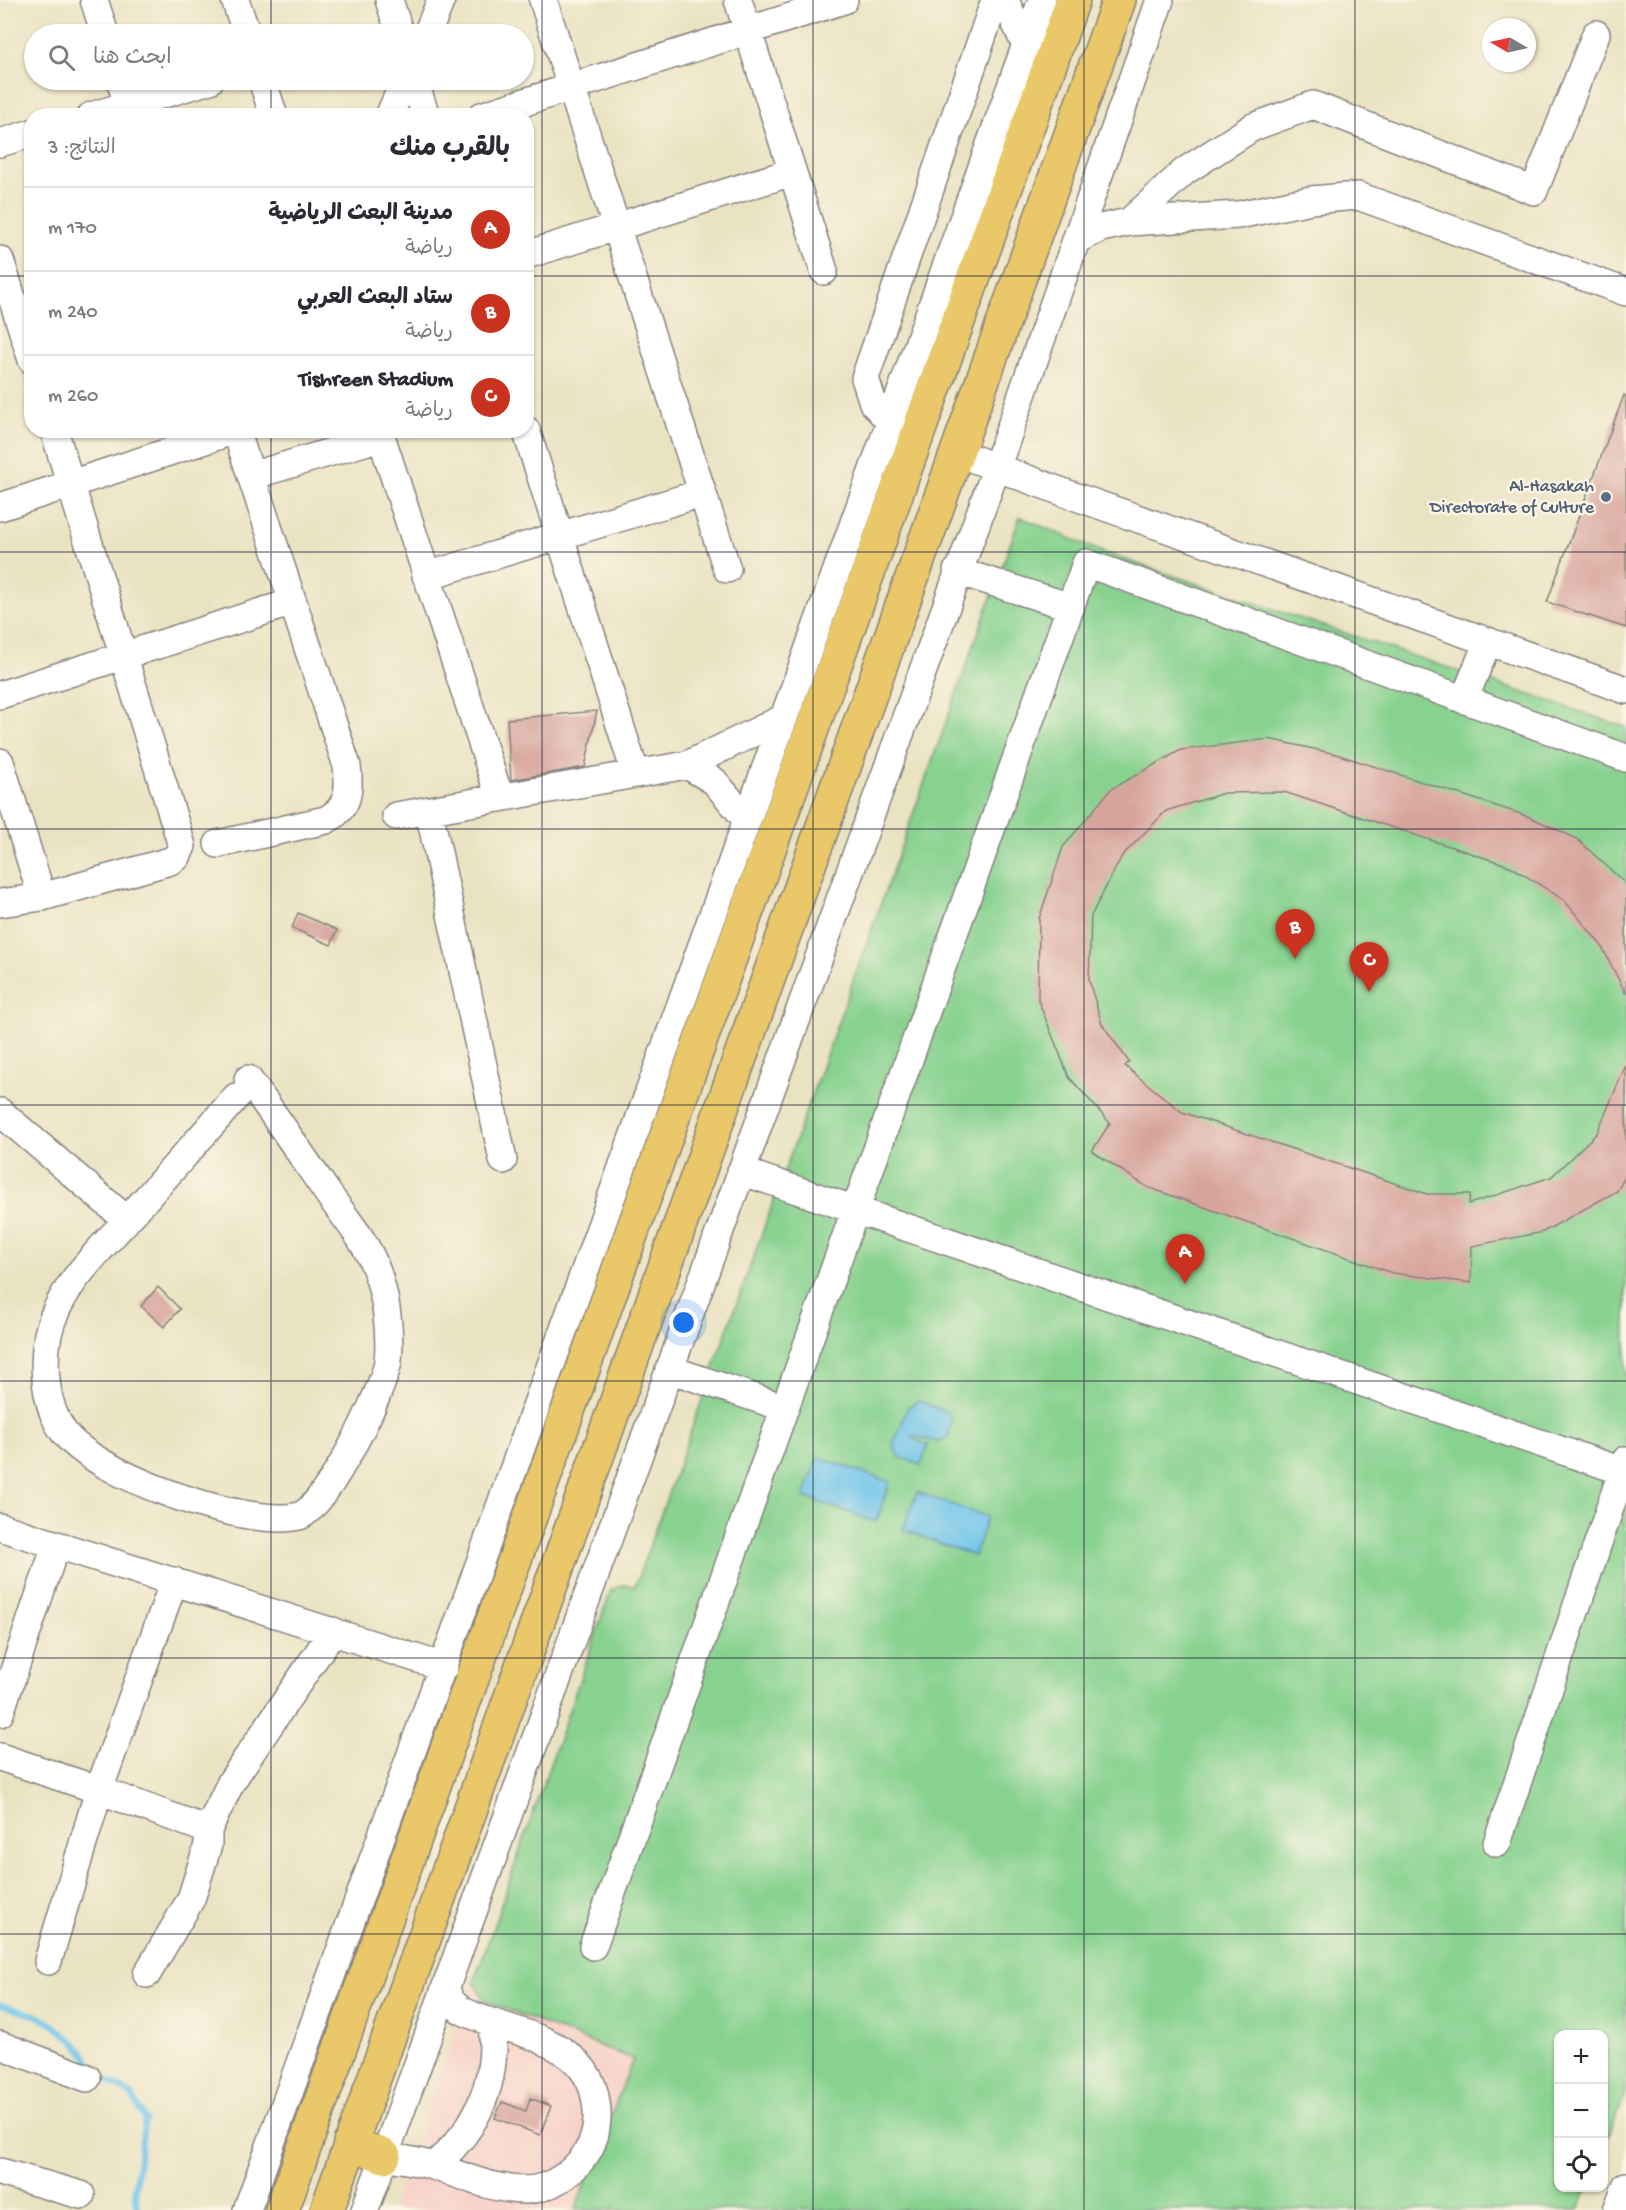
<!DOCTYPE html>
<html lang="ar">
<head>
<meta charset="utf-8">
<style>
  body { margin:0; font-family:"Gochi Hand","Playpen Sans Arabic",sans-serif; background:#f2f2f3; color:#2b2b33; direction:rtl }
  .controls { position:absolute; right:18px; bottom:18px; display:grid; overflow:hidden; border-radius:12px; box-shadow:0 2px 4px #0004 }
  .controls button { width:54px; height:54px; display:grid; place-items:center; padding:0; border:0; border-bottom:2px solid #e1e1e2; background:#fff; color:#2b2b33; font:30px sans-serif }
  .compass { position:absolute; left:1482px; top:18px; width:54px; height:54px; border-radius:50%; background:#fff; box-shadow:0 2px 4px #0004; rotate:279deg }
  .you { position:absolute; left:684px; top:1323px; width:21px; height:21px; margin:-15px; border:4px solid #fff; border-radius:50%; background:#1a73e8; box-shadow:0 0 0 9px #1a73e833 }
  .badge { display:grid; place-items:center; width:39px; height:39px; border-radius:50%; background:#c8321e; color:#fff; font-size:20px; font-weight:700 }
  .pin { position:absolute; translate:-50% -50px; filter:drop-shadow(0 2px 3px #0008) }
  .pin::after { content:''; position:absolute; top:32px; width:21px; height:18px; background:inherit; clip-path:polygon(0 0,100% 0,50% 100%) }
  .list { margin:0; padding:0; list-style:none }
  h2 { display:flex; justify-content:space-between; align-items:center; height:78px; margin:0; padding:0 24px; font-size:26px }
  h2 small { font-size:20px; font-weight:400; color:#7c7c81 }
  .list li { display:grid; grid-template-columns:39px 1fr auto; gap:18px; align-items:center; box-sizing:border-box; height:84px; padding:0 24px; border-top:2px solid #e1e1e2 }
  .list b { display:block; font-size:22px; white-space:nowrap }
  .list p { margin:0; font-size:20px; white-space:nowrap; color:#7c7c81 }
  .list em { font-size:20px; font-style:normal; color:#7c7c81 }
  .icon { flex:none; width:33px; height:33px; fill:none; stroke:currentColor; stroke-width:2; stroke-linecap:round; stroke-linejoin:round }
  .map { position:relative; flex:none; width:1626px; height:2210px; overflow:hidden; direction:ltr }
  .search { position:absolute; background:#fff; box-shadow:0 2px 4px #0004; left:24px; top:24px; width:510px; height:66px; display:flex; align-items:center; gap:15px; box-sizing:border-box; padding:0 21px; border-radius:33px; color:#7c7c81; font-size:22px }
  .panel { position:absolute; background:#fff; box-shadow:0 2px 4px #0004; left:24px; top:108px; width:510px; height:330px; border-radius:24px; direction:rtl }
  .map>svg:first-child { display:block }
  .built { fill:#f7d1c7 }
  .green { fill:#87d28f; stroke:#547a65; stroke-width:1.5 }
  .water { fill:#6dc4ea; stroke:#487392; stroke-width:1.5 }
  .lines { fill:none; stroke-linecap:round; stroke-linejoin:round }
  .stream { stroke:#6dc4ea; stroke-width:6 }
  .building { fill:#d7a49c }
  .minor-casing { stroke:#86827e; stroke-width:30 }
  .major-casing { stroke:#86827e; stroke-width:36 }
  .minor { stroke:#fff; stroke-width:27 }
  .major { stroke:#eac769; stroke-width:33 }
  .grid { fill:none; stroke:#22223b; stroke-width:1.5; stroke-opacity:0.55 }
  .service-dot { fill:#5c6f8a; stroke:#fcf5e5; stroke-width:2 }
  .labels { text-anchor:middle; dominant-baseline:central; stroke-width:5; stroke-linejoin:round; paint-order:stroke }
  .service-label { font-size:18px; fill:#4e5e75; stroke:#fcf5e5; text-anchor:end }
</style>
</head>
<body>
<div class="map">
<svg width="1626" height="2210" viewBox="0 0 1626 2210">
  <rect width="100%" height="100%" fill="#fcf5e5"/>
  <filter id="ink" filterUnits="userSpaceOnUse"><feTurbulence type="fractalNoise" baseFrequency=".0167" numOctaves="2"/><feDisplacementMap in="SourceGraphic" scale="12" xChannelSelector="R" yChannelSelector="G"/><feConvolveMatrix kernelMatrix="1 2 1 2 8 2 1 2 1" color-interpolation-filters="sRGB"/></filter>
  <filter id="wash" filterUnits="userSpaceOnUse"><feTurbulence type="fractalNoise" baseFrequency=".008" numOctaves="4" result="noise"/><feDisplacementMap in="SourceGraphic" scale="24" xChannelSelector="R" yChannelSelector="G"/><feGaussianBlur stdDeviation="1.35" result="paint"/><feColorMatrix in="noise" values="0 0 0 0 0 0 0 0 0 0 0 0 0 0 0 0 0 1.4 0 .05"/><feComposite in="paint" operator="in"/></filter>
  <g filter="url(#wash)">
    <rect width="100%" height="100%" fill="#eae3c2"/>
    <!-- built -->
    <path class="built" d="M474,1982L485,2001L634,2059L575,2210H391Z"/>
    <!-- green -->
    <path class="green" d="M1020,517L1102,552L1626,727V2092L1604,2148V2034H1558V2188H1588L1579,2210H575L633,2059L485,2001L474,1982L611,1590L623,1585L635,1586Z"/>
    <!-- water -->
    <path class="water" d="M918,1401L948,1412L952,1423L948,1437L938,1442L912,1436L915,1440L928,1445L921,1465L899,1457L893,1445L908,1407Z
      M818,1457L890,1482L876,1522L804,1497Z
      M917,1492L987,1517L974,1556L903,1530Z"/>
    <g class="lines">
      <!-- stream -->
      <path class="stream" d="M0,2005L38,2016L52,2024L75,2042L99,2075L131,2094L145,2119L135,2187L137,2210"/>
    </g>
    <g id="blocks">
      <!-- building -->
      <path class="building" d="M1624,395L1626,396V628L1547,602Z
        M597,711L585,767L511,780L507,719Z
        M1269,739L1336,754L1530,817L1577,839L1626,884V994L1601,945L1564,900L1510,866L1284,792L1224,793L1166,811L1122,856L1091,916L1089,981L1102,1024L1129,1062L1125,1066L1182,1112L1427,1194H1470L1469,1204L1551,1177L1597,1133L1626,1065V1175L1617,1191L1543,1232L1472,1246L1471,1283L1392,1273L1147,1187L1092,1151L1110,1123L1069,1077L1038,1000L1039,919L1063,847L1111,789L1181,750Z
        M298,913L337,930L331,945L292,928Z
        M158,1287L180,1309L164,1327L141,1306Z
        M530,2098L551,2106L540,2135L495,2118L502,2102L526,2111Z"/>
    </g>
  </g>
  <g filter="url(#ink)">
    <use href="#blocks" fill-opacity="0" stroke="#86827e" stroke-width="1.5"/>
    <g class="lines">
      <defs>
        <path id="minor" d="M94,0L105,34
          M235,0L247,34
          M389,0L400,34
          M543,0L727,569
          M738,0L824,271
          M1005,0L1026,46
          M427,34L441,0
          M120,80L132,116
          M262,80L274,116
          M414,80L426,116
          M91,116L210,80
          M389,116L405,80
          M481,116L844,0
          M0,143L32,133
          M1129,222L1238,215L1311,200L1358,196L1626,292
          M1076,240L1101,228L1129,222L1185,171L1253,127L1313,105L1534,191L1596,34
          M526,255L792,172
          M0,260L32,360
          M379,430L500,798
          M526,430L635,772
          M900,433L873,403L865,378L995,0
          M958,453L1068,494L1626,690
          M251,476L381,437
          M0,507L236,430
          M957,571L1071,607
          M426,576L702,493
          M0,695L293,602
          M1464,700L1488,641
          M0,762L42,897
          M429,810L503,1160
          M396,816L687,765
          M747,820L714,781L687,765L784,718
          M218,844L326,820C349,808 350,790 347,766L236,430
          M0,903L42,897L170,861L177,857L182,846L54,430
          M236,1097C203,1135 169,1173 135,1211C103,1248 59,1285 48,1334C42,1364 45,1406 63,1431C93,1475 248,1529 299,1516C326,1508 384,1390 388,1361C391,1332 386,1296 376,1269C366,1241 345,1218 329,1195C302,1156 276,1117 248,1079
          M0,1112L127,1220
          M741,1171L1622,1471
          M669,1369L785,1408
          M0,1527L444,1667
          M0,1713L56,1545
          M0,1757L99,1790L208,1830
          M1497,1843L1626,1460
          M593,1946L1086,563L1626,758
          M48,1961L99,1790L174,1581
          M147,1974L191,1899L208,1845V1830L231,1782L333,1631
          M0,2045L87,2078
          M384,2156C401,2159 417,2161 433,2166C464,2176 493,2190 526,2190C550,2189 572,2174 586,2154C596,2139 599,2120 596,2102C587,2036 508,2034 461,2010L452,2002L445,1989
          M433,2166C479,2129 498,2081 492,2022
          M0,2172L81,2195
          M247,2210L1042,0
          M365,2210L996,469L1160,0
          M1617,2210L1626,2186"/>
        <path id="major" d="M350,2143L384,2156
          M282,2210L1073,0
          M327,2210L1119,0"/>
      </defs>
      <!-- minor casing -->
      <use href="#minor" class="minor-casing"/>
      <!-- major casing -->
      <use href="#major" class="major-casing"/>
      <!-- minor -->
      <use href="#minor" class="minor"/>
      <!-- major -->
      <use href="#major" class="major"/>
    </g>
  </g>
  <!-- grid -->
  <path class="grid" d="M271,0V34M542,0V2210M813,0V2210M1084,0V2210M1355,0V2210M271,80V116M0,276H32M526,276H1626M271,430V2210M0,552H1626M0,829H1626M0,1105H1626M0,1381H1626M0,1658H1626M0,1934H1626"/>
  <!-- markers -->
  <circle class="service-dot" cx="1606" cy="497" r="6"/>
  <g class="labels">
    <!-- service labels -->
    <g class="service-label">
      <text x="1594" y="487">Al-Hasakah<tspan x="1594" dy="21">Directorate of Culture</tspan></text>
    </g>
  </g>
</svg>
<div class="controls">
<button>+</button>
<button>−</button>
<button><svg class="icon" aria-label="locate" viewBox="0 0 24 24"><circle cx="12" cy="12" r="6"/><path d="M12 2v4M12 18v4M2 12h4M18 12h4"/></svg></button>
</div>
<svg class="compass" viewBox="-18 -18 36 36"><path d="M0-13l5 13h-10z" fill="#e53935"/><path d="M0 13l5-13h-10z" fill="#7c7c81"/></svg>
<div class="you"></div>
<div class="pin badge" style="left:1185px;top:1284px">A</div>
<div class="pin badge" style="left:1295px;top:959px">B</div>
<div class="pin badge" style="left:1369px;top:992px">C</div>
<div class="search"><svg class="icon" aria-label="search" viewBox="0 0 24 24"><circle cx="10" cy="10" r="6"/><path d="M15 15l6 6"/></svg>ابحث هنا</div>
<section class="panel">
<h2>بالقرب منك<small>النتائج: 3</small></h2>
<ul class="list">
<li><span class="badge">A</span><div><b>مدينة البعث الرياضية</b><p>رياضة</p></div><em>170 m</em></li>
<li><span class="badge">B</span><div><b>ستاد البعث العربي</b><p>رياضة</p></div><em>240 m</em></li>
<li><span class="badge">C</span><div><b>Tishreen Stadium</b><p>رياضة</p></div><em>260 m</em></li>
</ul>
</section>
</div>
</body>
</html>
